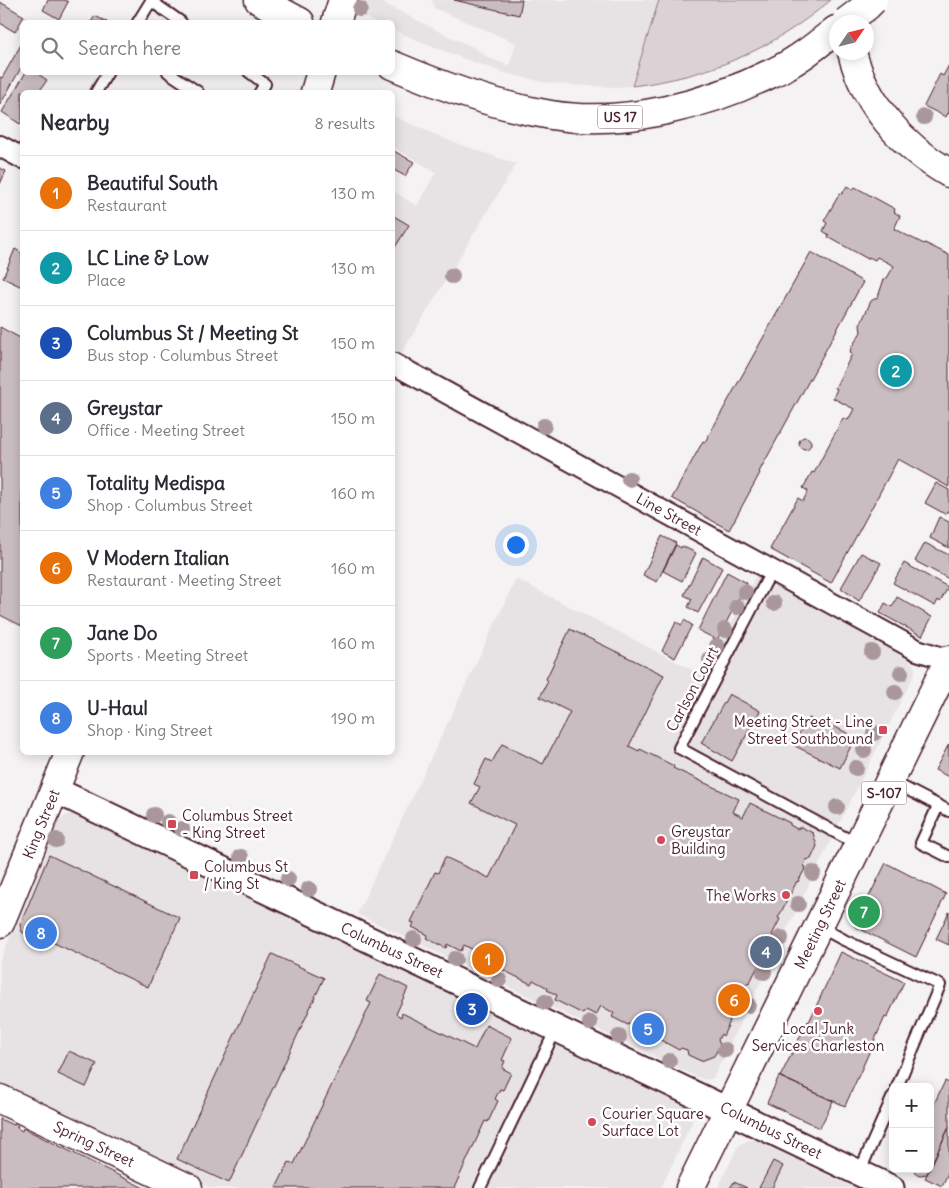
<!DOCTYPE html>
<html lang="en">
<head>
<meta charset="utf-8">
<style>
  body { margin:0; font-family:Delius,sans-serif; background:#f2f2f3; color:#2b2b33 }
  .controls { position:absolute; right:15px; bottom:15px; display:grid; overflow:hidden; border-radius:8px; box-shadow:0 2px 12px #0003 }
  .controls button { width:45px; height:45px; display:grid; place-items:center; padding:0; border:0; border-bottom:1px solid #e1e1e2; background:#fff; color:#2b2b33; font:25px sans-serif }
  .compass { position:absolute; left:829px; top:15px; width:45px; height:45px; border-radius:50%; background:#fff; box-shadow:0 2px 12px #0003; rotate:55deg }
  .you { position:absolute; left:515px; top:544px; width:18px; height:18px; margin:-12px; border:4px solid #fff; border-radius:50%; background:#1a73e8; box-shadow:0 0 0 8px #1a73e833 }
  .badge { display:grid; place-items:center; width:32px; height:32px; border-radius:50%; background:#0b8043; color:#fff; font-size:16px; font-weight:700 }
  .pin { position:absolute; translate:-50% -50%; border:2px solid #fff; box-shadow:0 1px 5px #0006 }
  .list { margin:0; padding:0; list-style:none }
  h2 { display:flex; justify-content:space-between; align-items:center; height:65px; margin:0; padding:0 20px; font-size:21px }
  h2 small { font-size:16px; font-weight:400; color:#7c7c81 }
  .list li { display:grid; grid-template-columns:32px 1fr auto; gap:15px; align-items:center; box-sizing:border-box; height:75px; padding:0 20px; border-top:1px solid #e1e1e2 }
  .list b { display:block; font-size:19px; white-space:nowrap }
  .list p { margin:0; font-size:16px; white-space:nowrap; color:#7c7c81 }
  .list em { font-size:16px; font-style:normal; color:#7c7c81 }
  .icon { flex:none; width:28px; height:28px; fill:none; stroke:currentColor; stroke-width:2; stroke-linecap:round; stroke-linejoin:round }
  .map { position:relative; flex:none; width:949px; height:1188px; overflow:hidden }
  .search { position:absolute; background:#fff; box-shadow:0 2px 12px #0003; left:20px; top:20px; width:375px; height:55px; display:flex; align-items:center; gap:12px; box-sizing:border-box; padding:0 18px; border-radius:8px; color:#7c7c81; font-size:19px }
  .panel { position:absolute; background:#fff; box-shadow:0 2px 12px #0003; left:20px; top:90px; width:375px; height:665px; border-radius:8px }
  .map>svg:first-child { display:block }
  .built { fill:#e7e2e3 }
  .green { fill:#dbd2d5; stroke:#927880 }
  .building { fill:#cabdc1; stroke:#4a1f2b }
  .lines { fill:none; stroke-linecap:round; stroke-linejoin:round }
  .service-casing { stroke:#4a1f2b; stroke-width:14 }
  .minor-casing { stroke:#4a1f2b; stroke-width:24 }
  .tertiary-casing { stroke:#4a1f2b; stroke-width:29 }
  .secondary-casing { stroke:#4a1f2b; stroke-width:31 }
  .primary-casing { stroke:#4a1f2b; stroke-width:31 }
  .motorway-casing { stroke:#4a1f2b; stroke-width:31 }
  .service { stroke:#fff; stroke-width:10 }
  .minor { stroke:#fff; stroke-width:20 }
  .tertiary { stroke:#fff; stroke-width:25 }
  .secondary { stroke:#fff; stroke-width:28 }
  .primary { stroke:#fff; stroke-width:28 }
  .motorway { stroke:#fff; stroke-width:28 }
  .motorway-bridge-casing { stroke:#4a1f2b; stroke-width:31; stroke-linecap:butt }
  .motorway-bridge { stroke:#fff; stroke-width:28 }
  .tree { fill:#aa979c }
  .poi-dot { fill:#d1495b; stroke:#fff; stroke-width:2 }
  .labels { text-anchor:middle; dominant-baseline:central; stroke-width:5; stroke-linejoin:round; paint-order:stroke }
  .shield { fill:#fff; stroke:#80626b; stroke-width:1 }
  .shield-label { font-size:14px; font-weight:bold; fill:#4a1f2b }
  .street-label { font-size:15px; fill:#4a1f2b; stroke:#fff }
  .poi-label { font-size:15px; fill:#4a1f2b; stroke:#fff; text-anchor:start }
</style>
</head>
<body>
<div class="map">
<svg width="949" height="1188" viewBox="0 0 949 1188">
  <rect width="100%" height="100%" fill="#f4f2f2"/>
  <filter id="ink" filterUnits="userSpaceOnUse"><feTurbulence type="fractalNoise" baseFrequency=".02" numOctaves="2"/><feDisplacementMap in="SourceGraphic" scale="10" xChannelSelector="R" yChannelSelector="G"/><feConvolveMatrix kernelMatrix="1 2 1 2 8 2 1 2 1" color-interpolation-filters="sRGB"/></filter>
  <g filter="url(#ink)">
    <!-- built -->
    <path class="built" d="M361,0H377L448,36L475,48L487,57L509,66L516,43L434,8L433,2L431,0H659L632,86L616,87L570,85L543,82L505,73L462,58L393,30L392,22H375L357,14Z
      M393,116L450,141L516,164L401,354L393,349V191L417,206L436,172L393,147Z
      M756,576L908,659L913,664L915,670L914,675L832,838L713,1078L707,1080L697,1077L357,914L516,579L704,676Z
      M70,814L78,815L685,1102L693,1120L661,1188H211L0,1089V961L58,823L64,817Z
      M749,1140L758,1141L854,1188H718L737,1148L741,1144Z"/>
    <!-- green -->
    <path class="green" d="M659,0H831C769,51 711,76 632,86Z"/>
    <!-- building -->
    <path class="building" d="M48,0H65L68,2L59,19L43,10Z
      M454,0H522L519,15Z
      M0,2L24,16L15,32L0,23Z
      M95,16L107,22H91Z
      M22,43V66L0,105V77L2,78Z
      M949,65V114L948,113L946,117L924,106L940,74L943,76Z
      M26,72H35L47,80L39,92H22V120L20,124L2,112Z
      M392,150L414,162L405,176L392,169Z
      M0,168L6,171L0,184Z
      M847,186L853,190L855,187L895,209L894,212L900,216L894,229L924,244L925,243L949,255V487L898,459L831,583L770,549L798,498L803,501L808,491L803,488L812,472L814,473L843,418L848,420L854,409L833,398L837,389L835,388L852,354L850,353L851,348L861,332L860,325L871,301L878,297L884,279L887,278L894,266L877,257L875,260L869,257L868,259L828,237L829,235L823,231L827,223L824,221L840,193L842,194Z
      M392,215L409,225L392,252Z
      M15,249L22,253V287L3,278Z
      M811,252L863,282L759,472L760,473L729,530L672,498L703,441L705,442Z
      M0,327L22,339V626L0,615Z
      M799 443a6 6 0 1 1 12 0a6 6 0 1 1-12 0Z
      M936,483L949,490V512L947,511L945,514L925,503Z
      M939,517L949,522V548L930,538Z
      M662,536L676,543L657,582L643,575Z
      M925,543L949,555V579L915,561Z
      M676,545L681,548L682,546L696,553L682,581L663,571Z
      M861,553L881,563L859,601L841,588Z
      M703,557L722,568L698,613L688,607L692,599L684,595Z
      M904,563L948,587L940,602L938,600L935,606L893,583Z
      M727,572L747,583L717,640L698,630Z
      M897,597L932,617L922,636L880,613L885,603L892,607Z
      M684,620L692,625L675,658L662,651L676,622L682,625Z
      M570,629L664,675L629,746L639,751L640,749L674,766L673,768L739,799L733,812L743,817L750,803L790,823V825L797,829L801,827L813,833L817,846L811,859L806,860L804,866L806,867L798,882L797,881L778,918L780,919L772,935L777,937L761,971L757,968L749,984L747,983L729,1020L730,1021L723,1036L721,1034L718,1040L720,1045L714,1056L701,1061L688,1055L687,1050L681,1048L679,1050L629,1023L628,1025L612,1017L614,1013L601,1006L596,1015L586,1010L583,1014L555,1000L557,995L547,990L548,988L533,980L531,984L477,957L479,953L464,945L461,951L447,944L446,948L426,938L428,935L412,927L414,923L411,922L435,872L438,873L445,857L489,878L515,825L471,803L480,787L474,784L486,759L492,762L502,744L543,764L570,712L540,697L548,681L546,679Z
      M729,694L760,711L732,761L701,743Z
      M809,718L821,724L823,721L849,734L846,740L852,744L840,768L793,745L805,722H807Z
      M949,744V777L935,770Z
      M49,855L180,918L148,987L37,935L35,939L22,932L20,925Z
      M886,863L946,894L916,957L854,926Z
      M949,912V945L936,939Z
      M841,952L904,982L887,1018L885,1017L845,1106L780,1077L808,1021L809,1022Z
      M272,954L324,978L229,1183L177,1159Z
      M380,974L408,988L396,1014L401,1017L402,1013L475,1049L486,1025L512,1038L502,1060L505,1061L502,1068L511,1073L503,1090L500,1089L495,1099L498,1101L488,1122L485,1121L454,1188H276L289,1162L294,1164L371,1003L367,1001Z
      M69,1051L97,1064L86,1087L58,1074Z
      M779,1076L833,1101L820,1128L767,1103Z
      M945,1081L949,1083V1127L930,1167V1114L933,1108H932Z
      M0,1119L13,1125L14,1124L18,1126L17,1128L22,1131L23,1128L144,1188H0Z
      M949,1127V1171L942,1186L925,1178L930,1169Z
      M773,1161L783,1166L772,1188H759Z
      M914,1169H929L927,1174L920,1175L915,1173Z
      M734,1182L747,1188H730Z"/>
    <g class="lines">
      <defs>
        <path id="service" d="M138,22L151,1L181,22
          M168,72L198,92
          M249,72L265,84L260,92
          M96,92L108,72
          M772,570L679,748L857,844
          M891,781L949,811
          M938,806L921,843L949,857
          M820,927L844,940L940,985L897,1087
          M859,1173L893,1096
          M480,1188L556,1029"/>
        <path id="minor" d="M0,146L22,158
          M392,363L917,650L949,660"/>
        <path id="tertiary" d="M55,790L891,1188"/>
        <path id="secondary" d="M0,1099L188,1188"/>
        <path id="primary" d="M336,22L343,0
          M315,92L321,72
          M0,923L70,752
          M690,1188L949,660"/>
        <path id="motorway" d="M259,0L300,22
          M852,52C865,104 903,147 949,173
          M392,65C444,87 496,106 551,115C625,127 707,105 774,72C796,62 817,45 836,30"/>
      </defs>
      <!-- service casing -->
      <use href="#service" class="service-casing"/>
      <!-- minor casing -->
      <use href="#minor" class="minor-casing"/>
      <!-- tertiary casing -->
      <use href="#tertiary" class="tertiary-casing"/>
      <!-- secondary casing -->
      <use href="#secondary" class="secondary-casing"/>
      <!-- primary casing -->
      <use href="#primary" class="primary-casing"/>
      <!-- motorway casing -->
      <use href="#motorway" class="motorway-casing"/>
      <!-- service -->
      <use href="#service" class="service"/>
      <!-- minor -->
      <use href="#minor" class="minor"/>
      <!-- tertiary -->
      <use href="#tertiary" class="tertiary"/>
      <!-- secondary -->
      <use href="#secondary" class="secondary"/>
      <!-- primary -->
      <use href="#primary" class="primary"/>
      <!-- motorway -->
      <use href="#motorway" class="motorway"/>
      <defs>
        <path id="motorway-bridge" d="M846,22L867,6L873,0"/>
      </defs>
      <!-- motorway-bridge casing -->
      <use href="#motorway-bridge" class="motorway-bridge-casing"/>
      <!-- motorway-bridge -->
      <use href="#motorway-bridge" class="motorway-bridge"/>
    </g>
    <!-- trees -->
    <g class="tree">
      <circle cx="360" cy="9" r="8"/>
      <circle cx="924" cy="117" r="8"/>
      <circle cx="452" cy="276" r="8"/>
      <circle cx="544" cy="426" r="8"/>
      <circle cx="629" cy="479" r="8"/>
      <circle cx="745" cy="592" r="8"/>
      <circle cx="774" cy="603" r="8"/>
      <circle cx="737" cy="607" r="8"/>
      <circle cx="725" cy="630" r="8"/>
      <circle cx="717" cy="646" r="8"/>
      <circle cx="872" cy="652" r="8"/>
      <circle cx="710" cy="660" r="8"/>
      <circle cx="901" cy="673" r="8"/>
      <circle cx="895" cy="692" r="8"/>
      <circle cx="874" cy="733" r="8"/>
      <circle cx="864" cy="750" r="8"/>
      <circle cx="856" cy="768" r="8"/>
      <circle cx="837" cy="807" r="8"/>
      <circle cx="154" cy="815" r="8"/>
      <circle cx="168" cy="822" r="8"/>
      <circle cx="182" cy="829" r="8"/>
      <circle cx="56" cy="840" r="8"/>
      <circle cx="241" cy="857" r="8"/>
      <circle cx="813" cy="873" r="8"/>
      <circle cx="288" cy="879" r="8"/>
      <circle cx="309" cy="889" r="8"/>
      <circle cx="798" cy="904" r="8"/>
      <circle cx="781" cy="938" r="8"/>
      <circle cx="414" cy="939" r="8"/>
      <circle cx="455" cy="959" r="8"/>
      <circle cx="764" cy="972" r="8"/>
      <circle cx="499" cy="980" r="8"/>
      <circle cx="545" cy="1002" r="8"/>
      <circle cx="748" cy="1005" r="8"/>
      <circle cx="590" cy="1023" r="8"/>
      <circle cx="619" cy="1037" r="8"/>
      <circle cx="725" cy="1050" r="8"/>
      <circle cx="669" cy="1061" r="8"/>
    </g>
  </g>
  <!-- markers -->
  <g class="poi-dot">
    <rect x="878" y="725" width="10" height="10" rx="2.5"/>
    <rect x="167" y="819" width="10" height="10" rx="2.5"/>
    <circle cx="661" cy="840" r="5"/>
    <rect x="189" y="870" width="10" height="10" rx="2.5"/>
    <circle cx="786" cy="895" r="5"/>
    <circle cx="818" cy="1011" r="5"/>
    <circle cx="592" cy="1122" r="5"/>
  </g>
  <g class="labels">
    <!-- shield labels -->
    <g class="shield">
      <rect x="597.5" y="105.5" width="45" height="23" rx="4"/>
      <rect x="861.5" y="781.5" width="45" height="23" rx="4"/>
    </g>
    <g class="shield-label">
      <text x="620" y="117">US 17</text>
      <text x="884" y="793">S-107</text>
    </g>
    <!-- street labels -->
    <g class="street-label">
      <text transform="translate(669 514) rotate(29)">Line Street</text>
      <text transform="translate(692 689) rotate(-62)">Carlson Court</text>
      <text transform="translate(41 824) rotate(-68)">King Street</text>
      <text transform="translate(820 924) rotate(-64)">Meeting Street</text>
      <text transform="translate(392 950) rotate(25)">Columbus Street</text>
      <text transform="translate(771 1130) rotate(26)">Columbus Street</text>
      <text transform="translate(94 1144) rotate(25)">Spring Street</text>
    </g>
    <!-- poi labels -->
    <g class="poi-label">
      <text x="873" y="721" text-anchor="end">Meeting Street - Line<tspan x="873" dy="17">Street Southbound</tspan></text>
      <text x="182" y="815">Columbus Street<tspan x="182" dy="17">- King Street</tspan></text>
      <text x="671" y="831">Greystar<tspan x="671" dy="17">Building</tspan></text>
      <text x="204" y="866">Columbus St<tspan x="204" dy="17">/ King St</tspan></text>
      <text x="776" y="895" text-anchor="end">The Works</text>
      <text x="818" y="1028" text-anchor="middle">Local Junk<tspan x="818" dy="17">Services Charleston</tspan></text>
      <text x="602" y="1113">Courier Square<tspan x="602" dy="17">Surface Lot</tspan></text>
    </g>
  </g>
</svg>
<div class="controls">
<button>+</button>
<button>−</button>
</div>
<svg class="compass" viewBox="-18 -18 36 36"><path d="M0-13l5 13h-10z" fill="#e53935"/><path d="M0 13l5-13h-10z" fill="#7c7c81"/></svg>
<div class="you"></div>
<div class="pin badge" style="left:488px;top:959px;background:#e8710a">1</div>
<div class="pin badge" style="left:896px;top:371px;background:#0f9aa8">2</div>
<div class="pin badge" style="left:472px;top:1009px;background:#1a4fb4">3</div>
<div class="pin badge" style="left:766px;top:952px;background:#5c6f8a">4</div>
<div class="pin badge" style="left:648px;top:1029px;background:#3f7fe0">5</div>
<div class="pin badge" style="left:734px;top:1000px;background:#e8710a">6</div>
<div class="pin badge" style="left:864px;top:912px;background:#2e9e5b">7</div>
<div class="pin badge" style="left:41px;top:933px;background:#3f7fe0">8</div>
<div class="search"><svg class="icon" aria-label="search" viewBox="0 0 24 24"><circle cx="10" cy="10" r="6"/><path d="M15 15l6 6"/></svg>Search here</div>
<section class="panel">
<h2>Nearby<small>8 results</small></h2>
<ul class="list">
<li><span class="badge" style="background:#e8710a">1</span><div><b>Beautiful South</b><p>Restaurant</p></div><em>130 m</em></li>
<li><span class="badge" style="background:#0f9aa8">2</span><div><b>LC Line &amp; Low</b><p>Place</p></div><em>130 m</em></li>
<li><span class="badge" style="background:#1a4fb4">3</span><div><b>Columbus St / Meeting St</b><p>Bus stop · Columbus Street</p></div><em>150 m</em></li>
<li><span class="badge" style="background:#5c6f8a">4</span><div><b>Greystar</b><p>Office · Meeting Street</p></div><em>150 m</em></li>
<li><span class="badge" style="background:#3f7fe0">5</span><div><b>Totality Medispa</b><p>Shop · Columbus Street</p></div><em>160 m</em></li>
<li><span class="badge" style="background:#e8710a">6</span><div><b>V Modern Italian</b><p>Restaurant · Meeting Street</p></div><em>160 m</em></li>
<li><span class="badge" style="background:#2e9e5b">7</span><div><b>Jane Do</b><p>Sports · Meeting Street</p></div><em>160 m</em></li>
<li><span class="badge" style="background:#3f7fe0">8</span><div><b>U-Haul</b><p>Shop · King Street</p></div><em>190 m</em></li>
</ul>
</section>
</div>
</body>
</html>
